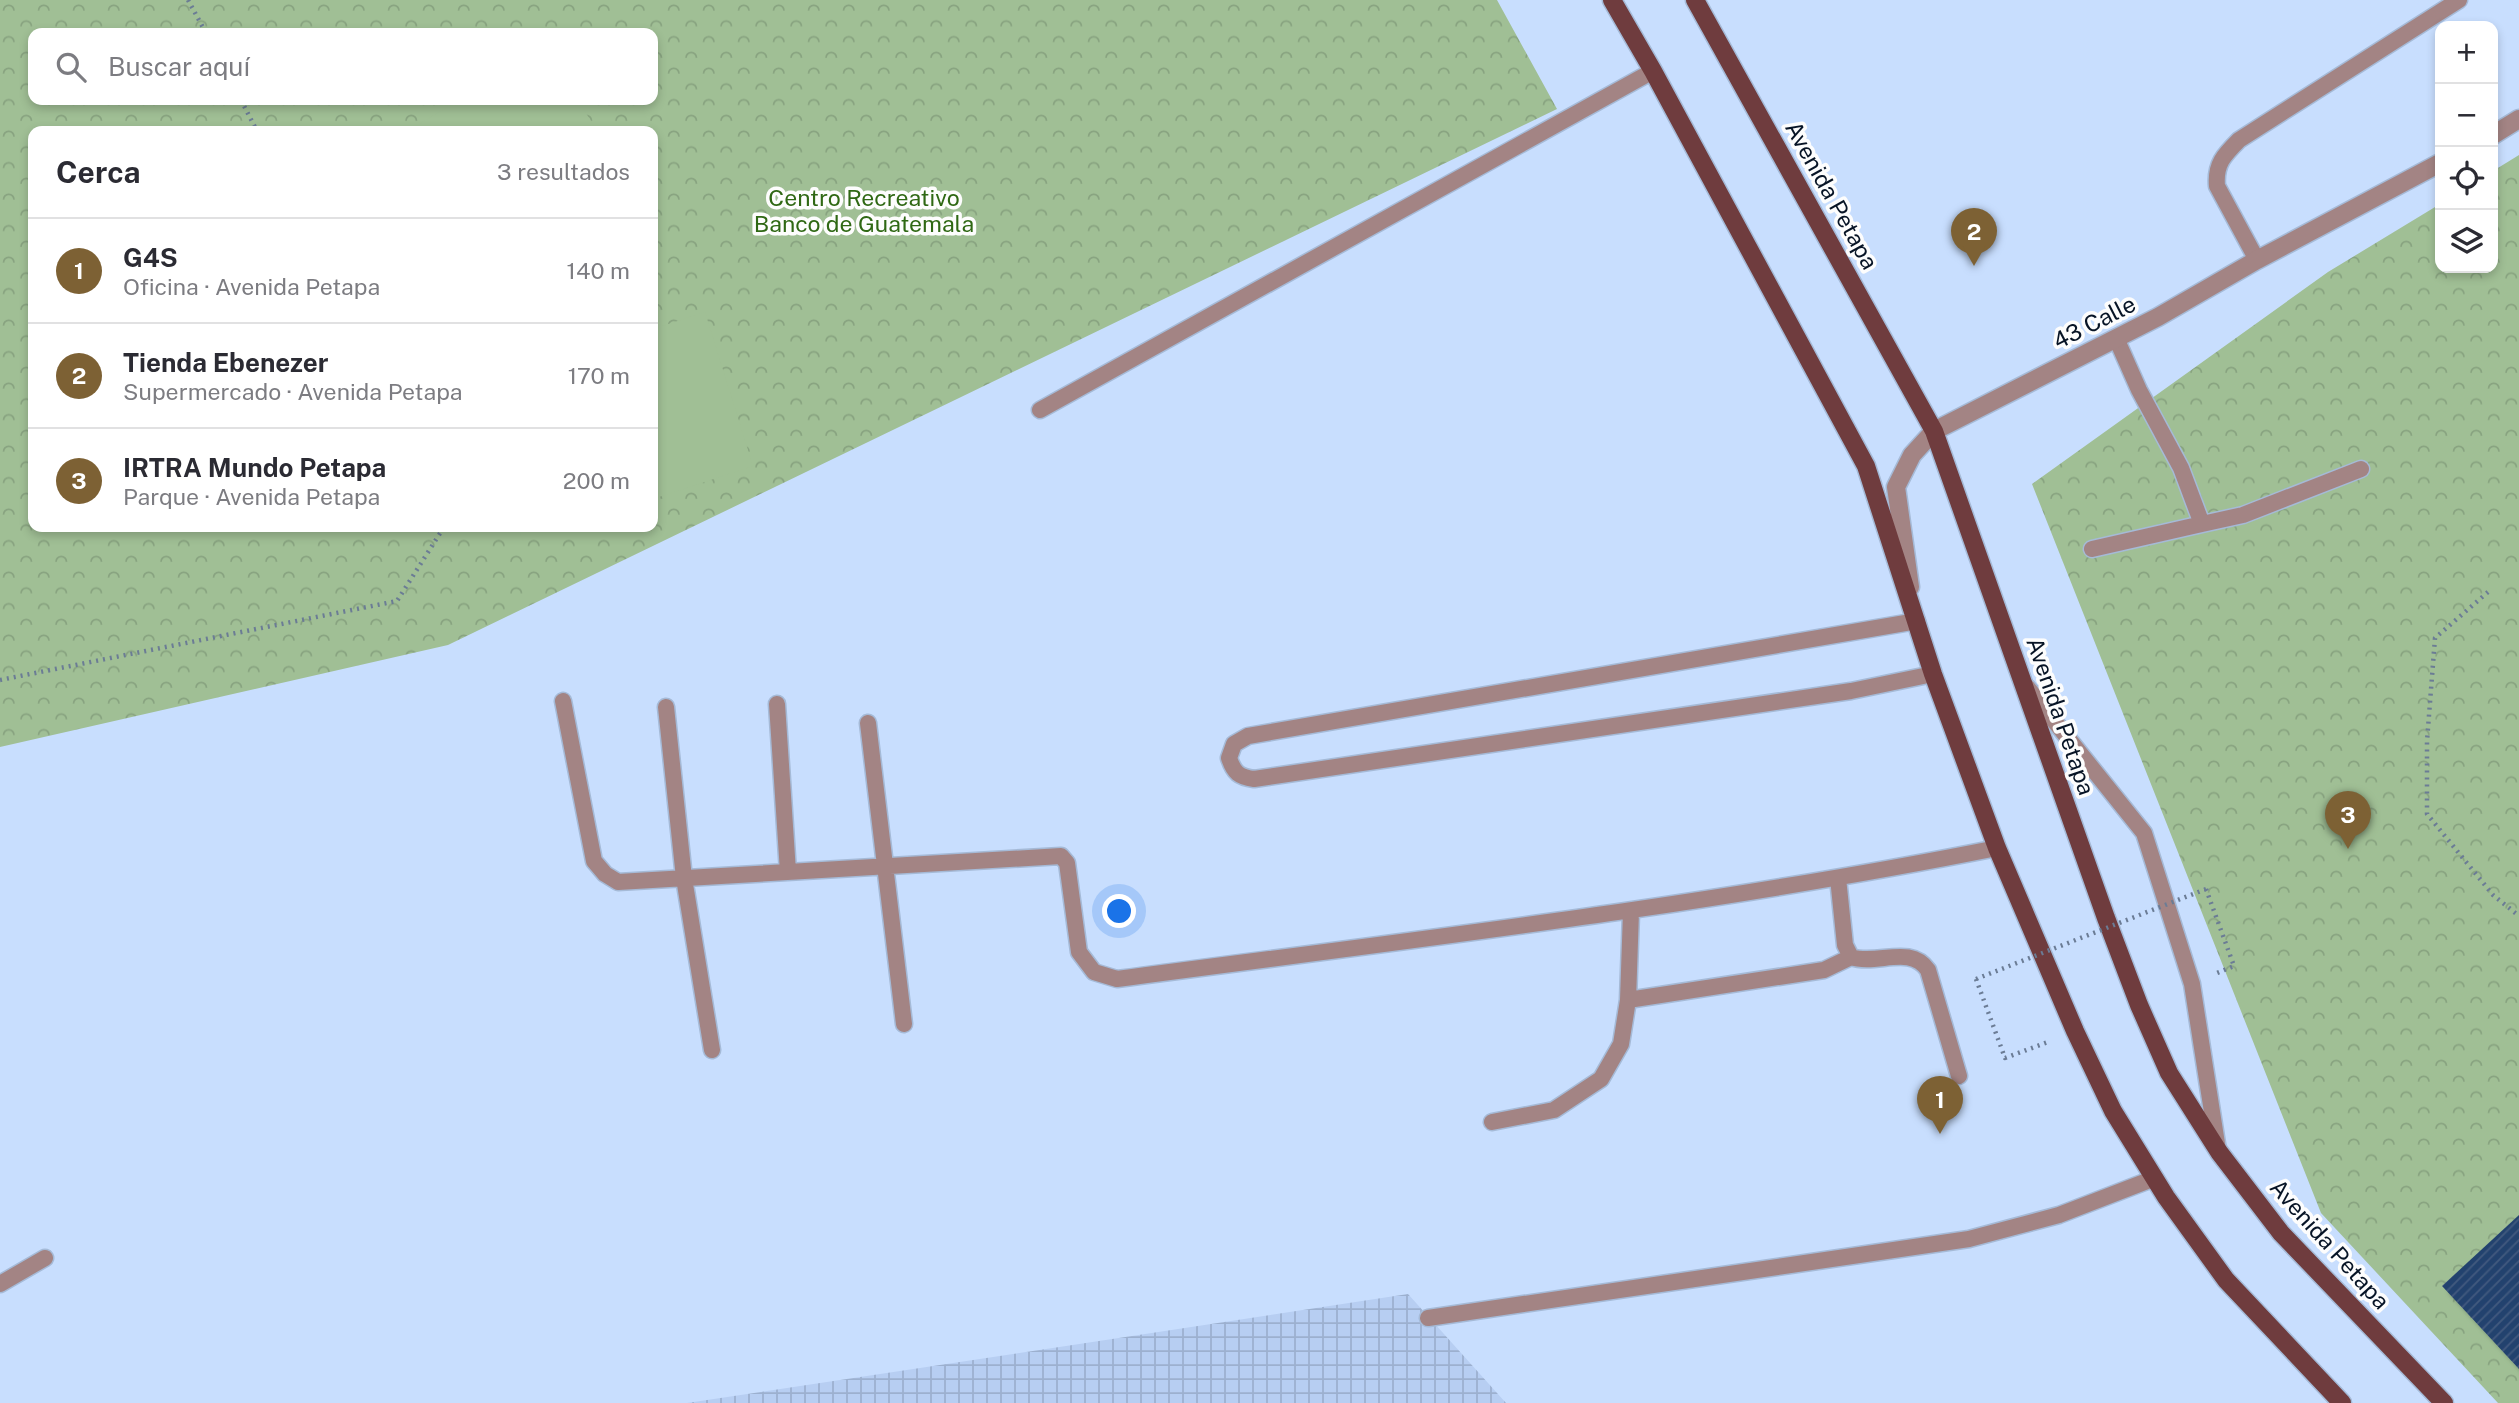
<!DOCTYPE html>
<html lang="es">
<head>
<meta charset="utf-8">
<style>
  body { margin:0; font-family:"Public Sans",sans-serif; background:#f2f2f3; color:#2b2b33 }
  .controls { position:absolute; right:21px; top:21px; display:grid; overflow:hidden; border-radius:14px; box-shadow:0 4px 10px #0003 }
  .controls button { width:63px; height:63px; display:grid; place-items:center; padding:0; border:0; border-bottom:2px solid #e1e1e2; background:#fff; color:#2b2b33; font:35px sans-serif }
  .you { position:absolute; left:1120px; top:912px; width:24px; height:24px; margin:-18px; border:5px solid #fff; border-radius:50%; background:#1a73e8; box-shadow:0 0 0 10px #1a73e833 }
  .badge { display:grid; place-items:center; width:46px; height:46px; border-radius:50%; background:#7d6134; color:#fff; font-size:23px; font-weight:700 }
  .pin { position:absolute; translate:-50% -58px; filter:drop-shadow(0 2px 4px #0008) }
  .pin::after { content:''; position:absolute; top:37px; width:24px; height:21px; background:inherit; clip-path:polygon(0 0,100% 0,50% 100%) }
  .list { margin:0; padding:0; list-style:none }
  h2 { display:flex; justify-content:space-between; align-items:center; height:91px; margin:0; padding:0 28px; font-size:30px }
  h2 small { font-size:23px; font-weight:400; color:#7c7c81 }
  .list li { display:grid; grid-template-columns:46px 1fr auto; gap:21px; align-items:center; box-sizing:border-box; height:105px; padding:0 28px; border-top:2px solid #e1e1e2 }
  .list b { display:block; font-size:26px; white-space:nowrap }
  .list p { margin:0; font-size:23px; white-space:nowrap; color:#7c7c81 }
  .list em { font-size:23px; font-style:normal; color:#7c7c81 }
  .icon { flex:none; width:38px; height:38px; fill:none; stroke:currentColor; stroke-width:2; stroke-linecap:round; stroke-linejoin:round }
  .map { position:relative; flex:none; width:2519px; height:1403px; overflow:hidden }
  .search { position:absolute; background:#fff; box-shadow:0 4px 10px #0003; left:28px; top:28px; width:630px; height:77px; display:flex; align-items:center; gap:18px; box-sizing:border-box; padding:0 24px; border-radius:14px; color:#7c7c81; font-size:26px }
  .panel { position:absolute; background:#fff; box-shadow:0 4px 10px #0003; left:28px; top:126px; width:630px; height:406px; border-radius:14px }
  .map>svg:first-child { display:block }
  .industrial { fill:url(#industrial-grid) }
  .forest { fill:url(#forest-crowns); fill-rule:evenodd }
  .pitch { fill:#a0bf95 }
  .building { fill:url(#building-hatch); filter:url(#shadow) }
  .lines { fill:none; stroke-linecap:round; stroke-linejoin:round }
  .lane-casing { stroke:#a5bad7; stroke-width:19 }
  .street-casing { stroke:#a5bad7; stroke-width:21 }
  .primary-casing { stroke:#a5bad7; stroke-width:21 }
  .path { stroke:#6b7c95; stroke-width:4.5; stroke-dasharray:2 5; stroke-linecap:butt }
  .lane { stroke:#a38484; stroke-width:16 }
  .street { stroke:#a38484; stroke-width:18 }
  .primary { stroke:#6f3c3e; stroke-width:18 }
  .path-bridge { stroke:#6b7c95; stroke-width:4.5; stroke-dasharray:2 5; stroke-linecap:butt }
  .labels { text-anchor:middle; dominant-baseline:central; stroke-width:7; stroke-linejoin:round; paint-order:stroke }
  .street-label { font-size:23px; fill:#071426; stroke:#fdfdfd }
  .park-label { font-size:23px; fill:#2f6814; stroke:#fdfdfd }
</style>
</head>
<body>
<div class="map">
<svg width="2519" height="1403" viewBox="0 0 2519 1403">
  <defs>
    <pattern id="industrial-grid" width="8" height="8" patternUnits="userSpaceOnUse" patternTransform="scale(1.75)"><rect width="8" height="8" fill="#b7cef2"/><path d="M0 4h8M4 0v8" fill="none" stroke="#9cb0cf"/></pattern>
    <pattern id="forest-crowns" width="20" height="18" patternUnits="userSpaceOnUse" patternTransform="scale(1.75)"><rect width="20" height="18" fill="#a0bf95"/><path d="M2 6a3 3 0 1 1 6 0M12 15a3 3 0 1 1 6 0" fill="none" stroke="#88a380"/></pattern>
    <pattern id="building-hatch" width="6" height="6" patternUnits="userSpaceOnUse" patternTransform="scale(1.75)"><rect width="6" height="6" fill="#24426e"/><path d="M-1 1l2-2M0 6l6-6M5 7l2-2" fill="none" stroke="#415a7e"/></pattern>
    <filter id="shadow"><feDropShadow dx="6" dy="6" stdDeviation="2" flood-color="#0004"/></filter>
  </defs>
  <rect width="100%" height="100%" fill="#c8defe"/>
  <!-- industrial -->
  <path class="industrial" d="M1408,1294L1506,1403H687L1066,1346Z"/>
  <!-- forest -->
  <path class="forest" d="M0,0H1497L1557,109L448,645L0,747ZM33,33H653V100H33ZM33,131H653V527H33Z
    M2519,155V1403H2498L2321,1213L2032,484L2328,272L2440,204V268H2493V171Z"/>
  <!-- pitch -->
  <path class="pitch" d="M459,100H578L597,131H408Z
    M705,312L753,466L653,499V329Z
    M518,527H568L523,541Z"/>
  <!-- building -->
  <path class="building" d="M2519,1215V1369L2442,1286Z"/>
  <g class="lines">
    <defs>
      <path id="lane" d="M2257,260L2217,186C2215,164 2224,155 2239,140L2459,0
        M2116,338L2139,390L2181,468L2202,524L2243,515L2361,469
        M1040,410L1653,71
        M2092,549L2202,524
        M1917,621L1248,736L1234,744L1229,758C1234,773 1239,777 1254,779L1851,691L1933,674
        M2027,687L2144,833L2192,984L2218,1150
        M563,701L594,861L605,874L618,882L1061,856L1067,863L1079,952L1094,972L1117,979C1411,940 1706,906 1997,848
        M777,704L788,872
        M666,707L684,878L712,1050
        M868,723L904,1024
        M1838,878L1845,945L1851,957C1877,966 1910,944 1928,970L1959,1076
        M1628,1000L1824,970L1851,957
        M1492,1122L1554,1110L1601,1079L1621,1044L1628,1000L1631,912
        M0,1284L45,1258
        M1428,1318L1969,1239L2059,1215L2155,1178"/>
      <path id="street" d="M2493,135L2519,119
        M1910,587L1896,487L1912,455L1934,431L2158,317L2257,260L2440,163"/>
      <path id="primary" d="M1612,0L1653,71L1866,466L1933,674L1997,848L2075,1031L2113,1111L2166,1197L2226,1280L2342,1403
        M1695,0L1934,431L2106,918L2139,1005L2169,1073L2219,1152L2281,1233L2444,1403"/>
    </defs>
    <!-- lane casing -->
    <use href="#lane" class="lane-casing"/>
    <!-- street casing -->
    <use href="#street" class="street-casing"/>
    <!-- primary casing -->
    <use href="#primary" class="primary-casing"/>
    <!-- path -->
    <path class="path" d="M188,0L206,33
      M241,100L257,131
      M2488,592L2435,638L2427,741V814L2493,895L2519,916
      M0,680L397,601L444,527
      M2206,889L2234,966L2217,973
      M1976,979L2005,1058L2048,1042"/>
    <!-- lane -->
    <use href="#lane" class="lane"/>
    <!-- street -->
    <use href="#street" class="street"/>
    <!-- primary -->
    <use href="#primary" class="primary"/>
    <!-- path-bridge -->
    <path class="path-bridge" d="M1976,979L2206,889"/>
  </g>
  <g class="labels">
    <!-- street labels -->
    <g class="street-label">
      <text transform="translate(1832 195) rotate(61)">Avenida Petapa</text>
      <text transform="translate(2094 322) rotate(-27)">43 Calle</text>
      <text transform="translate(2061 716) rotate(71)">Avenida Petapa</text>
      <text transform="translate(2330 1244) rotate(48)">Avenida Petapa</text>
    </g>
    <!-- park labels -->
    <g class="park-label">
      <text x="864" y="197">Centro Recreativo<tspan x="864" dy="26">Banco de Guatemala</tspan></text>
    </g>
  </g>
</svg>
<div class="controls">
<button>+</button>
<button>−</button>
<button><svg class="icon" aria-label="locate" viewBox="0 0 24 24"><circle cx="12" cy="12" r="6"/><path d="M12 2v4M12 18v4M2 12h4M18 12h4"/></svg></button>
<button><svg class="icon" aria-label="layers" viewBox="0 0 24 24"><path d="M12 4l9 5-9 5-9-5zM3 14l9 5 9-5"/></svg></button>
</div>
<div class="you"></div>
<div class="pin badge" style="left:1940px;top:1134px">1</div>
<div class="pin badge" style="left:1974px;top:266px">2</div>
<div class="pin badge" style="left:2348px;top:849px">3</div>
<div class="search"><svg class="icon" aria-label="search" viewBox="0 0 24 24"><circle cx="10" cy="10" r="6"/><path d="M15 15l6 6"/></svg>Buscar aquí</div>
<section class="panel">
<h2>Cerca<small>3 resultados</small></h2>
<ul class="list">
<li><span class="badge">1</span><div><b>G4S</b><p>Oficina · Avenida Petapa</p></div><em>140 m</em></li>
<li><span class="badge">2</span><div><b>Tienda Ebenezer</b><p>Supermercado · Avenida Petapa</p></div><em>170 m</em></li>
<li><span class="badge">3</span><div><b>IRTRA Mundo Petapa</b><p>Parque · Avenida Petapa</p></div><em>200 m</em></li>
</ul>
</section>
</div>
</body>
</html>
